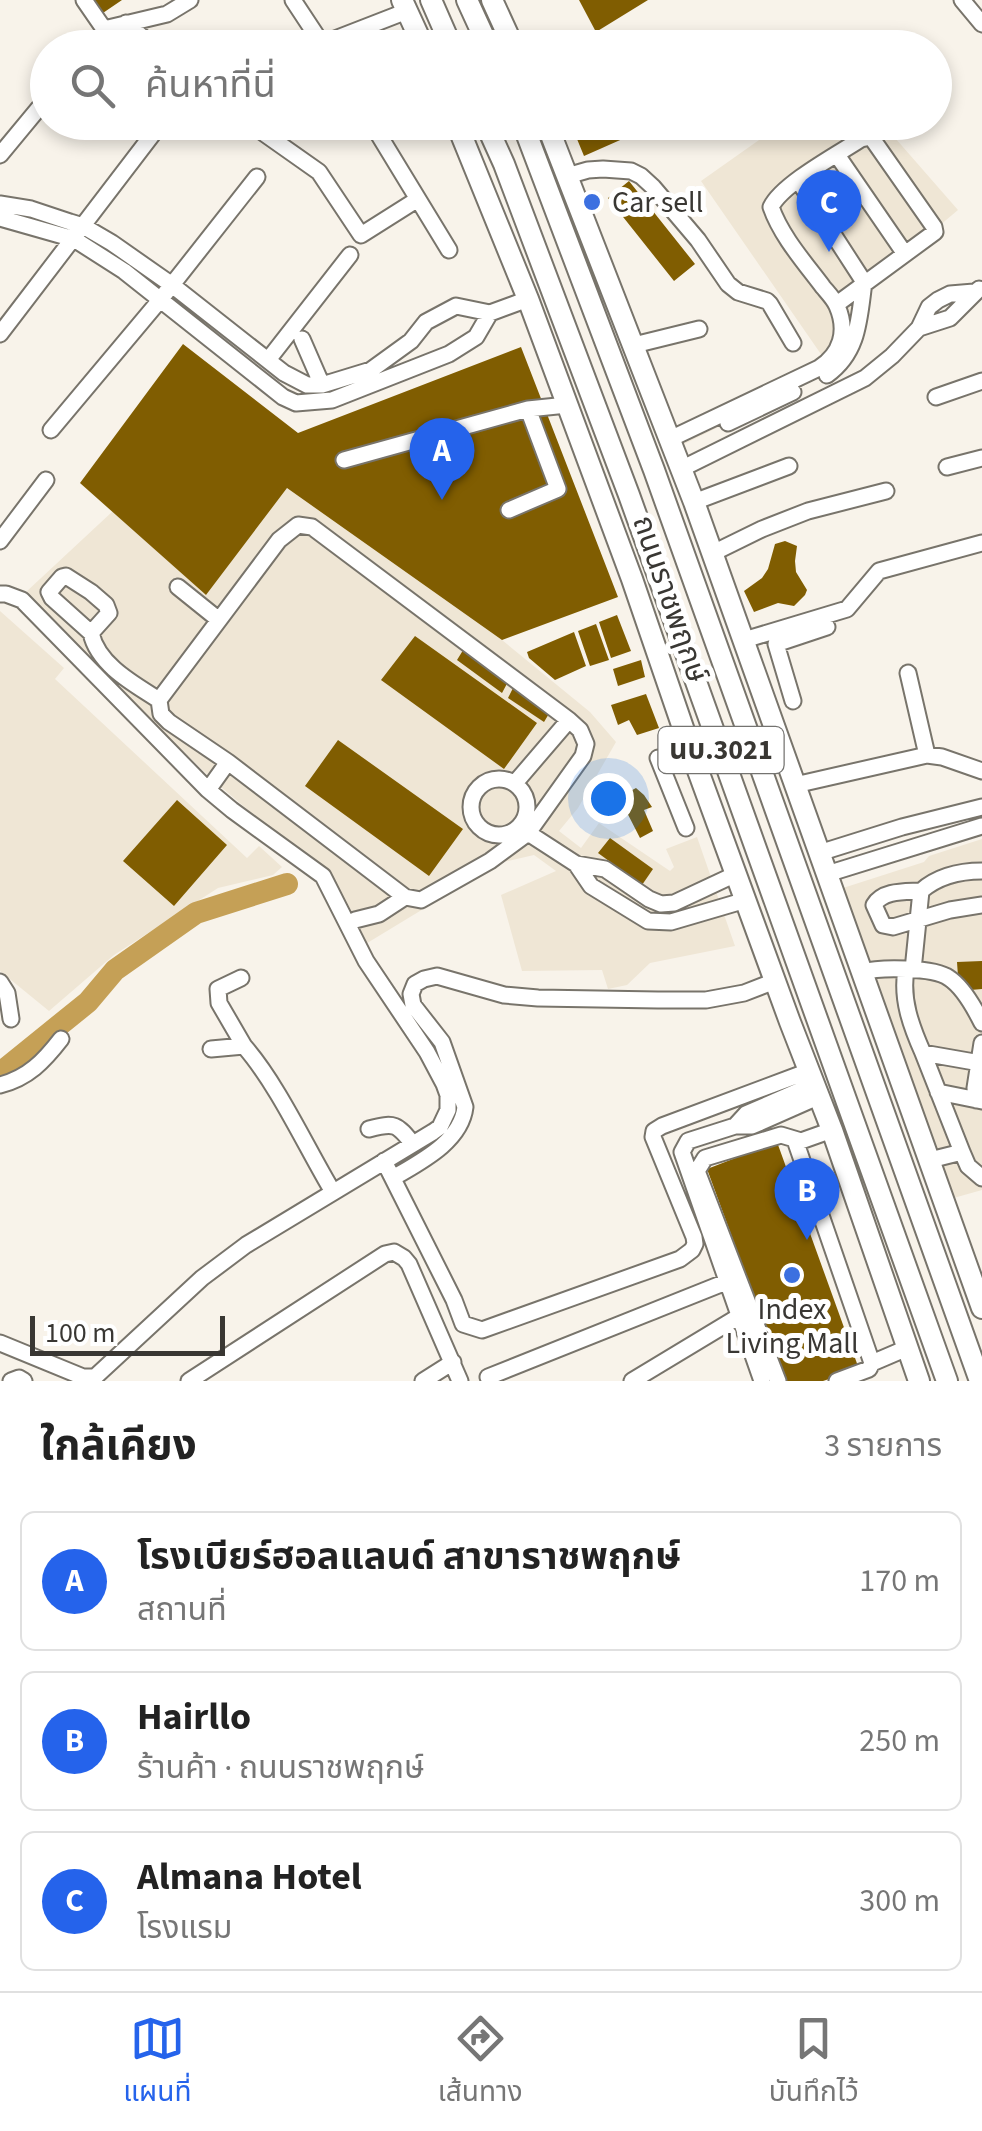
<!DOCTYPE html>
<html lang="th">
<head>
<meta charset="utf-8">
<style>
  body { margin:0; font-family:"Source Sans 3","Noto Sans Thai",sans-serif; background:#f2f2f2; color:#222 }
  .scale { position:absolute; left:30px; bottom:25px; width:195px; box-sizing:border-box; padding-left:10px; border:5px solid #393733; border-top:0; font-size:28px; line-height:35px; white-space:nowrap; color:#393733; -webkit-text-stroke:8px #fff; paint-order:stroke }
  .you { position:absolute; left:608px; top:798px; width:35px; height:35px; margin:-25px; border:8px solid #fff; border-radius:50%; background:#1a73e8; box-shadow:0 0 0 15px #1a73e833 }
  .badge { display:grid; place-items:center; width:65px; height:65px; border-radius:50%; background:#2563eb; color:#fff; font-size:32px; font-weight:700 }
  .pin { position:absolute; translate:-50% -82px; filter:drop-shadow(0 2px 5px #0008) }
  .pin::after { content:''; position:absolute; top:52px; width:35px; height:30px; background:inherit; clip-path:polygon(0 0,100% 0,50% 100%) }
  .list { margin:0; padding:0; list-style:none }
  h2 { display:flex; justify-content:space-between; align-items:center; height:130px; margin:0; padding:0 40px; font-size:42px }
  h2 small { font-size:32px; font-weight:400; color:#767676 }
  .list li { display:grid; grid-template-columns:65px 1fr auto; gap:30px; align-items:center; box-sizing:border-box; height:140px; margin:0 20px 20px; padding:0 20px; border:2px solid #e0e0e0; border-radius:15px }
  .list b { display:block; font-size:38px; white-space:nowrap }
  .list p { margin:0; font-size:32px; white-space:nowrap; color:#767676 }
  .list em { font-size:32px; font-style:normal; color:#767676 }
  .icon { flex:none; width:55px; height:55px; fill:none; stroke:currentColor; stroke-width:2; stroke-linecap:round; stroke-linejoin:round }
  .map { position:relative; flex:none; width:982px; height:1381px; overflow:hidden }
  .search { position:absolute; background:#fff; box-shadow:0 5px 15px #0003; left:30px; right:30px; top:30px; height:110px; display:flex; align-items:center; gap:25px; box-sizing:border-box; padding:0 35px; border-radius:55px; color:#767676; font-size:38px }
  .sheet { height:610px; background:#fff }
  nav { display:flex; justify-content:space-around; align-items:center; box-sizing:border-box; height:140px; border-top:2px solid #e0e0e0; background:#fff; font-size:28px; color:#767676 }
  nav a { display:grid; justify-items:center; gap:5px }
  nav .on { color:#2563eb }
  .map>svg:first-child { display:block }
  .built { fill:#efe6d5 }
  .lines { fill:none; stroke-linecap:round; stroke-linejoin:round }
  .river { stroke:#c5a056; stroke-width:22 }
  .building { fill:#805d01 }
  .minor-casing { stroke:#78746b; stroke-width:19 }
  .major-casing { stroke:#78746b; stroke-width:24 }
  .minor { stroke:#fff; stroke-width:15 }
  .major { stroke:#fff; stroke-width:20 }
  .poi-dot { fill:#3c70e0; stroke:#fff; stroke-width:4 }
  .labels { text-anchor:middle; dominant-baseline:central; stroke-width:10; stroke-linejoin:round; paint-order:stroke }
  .shield { fill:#fff; stroke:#747370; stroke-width:2.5 }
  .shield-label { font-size:28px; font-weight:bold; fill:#393733 }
  .poi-label { font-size:30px; fill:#393733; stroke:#fff; text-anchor:start }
  .street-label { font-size:30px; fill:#393733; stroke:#fff }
</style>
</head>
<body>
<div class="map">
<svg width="982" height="1381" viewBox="0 0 982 1381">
  <rect width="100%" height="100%" fill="#f8f3ea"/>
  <!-- built -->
  <path class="built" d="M783,123H882L958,210L857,295L844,355L832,371L680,446L676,434L825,360L701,181Z
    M287,488L502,640L590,712L616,742L578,808L559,831L581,848L599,823L670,871L674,867L666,849L697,837L735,946L650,963L627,985L608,989L602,970L522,971L501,895L556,871L534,855L499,863L359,948L323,874L214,781L28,601L26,592L113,511L206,595Z
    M0,611L64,668L55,679L247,858L259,846L282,867L273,875L218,888L114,955L49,1011L0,971Z
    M982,839V1190L950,1199L843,888L924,862L929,856Z"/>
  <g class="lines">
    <!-- river -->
    <path class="river" d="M0,1070L5,1069L88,1002L115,970L196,913L287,884"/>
  </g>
  <!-- building -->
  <path class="building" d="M90,0H122L100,15Z
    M579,0H648L596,32Z
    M581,31L588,48H546Z
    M570,122H621L627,137L584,156Z
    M629,181L695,264L674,281L608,198Z
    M183,344L298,433L521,347L618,597L502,640L287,488L206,595L80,483Z
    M785,541L797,546L795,561L796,572L807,590L805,595L794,606L778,603L754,612L744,591L762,578L768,569L775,544Z
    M617,615L631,651L611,658L599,622Z
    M596,624L609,660L590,666L578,631Z
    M574,632L586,666L555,680L529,658L527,652Z
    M415,636L537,723L504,769L381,680Z
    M465,647L510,678L502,693L457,660Z
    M641,660L645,677L618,686L613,669Z
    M514,686L550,712L544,722L508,698Z
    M646,694L659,728L637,735L629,720L618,725L611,705Z
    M338,740L463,829L429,876L305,786Z
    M636,788L644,795L652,807L644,810L653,831L640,838L619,797Z
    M177,800L227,845L174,906L123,861Z
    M610,838L653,869L642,885L598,853Z
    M982,961V989L959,991L957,962Z
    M777,1142L859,1369L823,1381H785L707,1169Z"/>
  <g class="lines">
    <defs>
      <path id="minor" d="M84,0L104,29L167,14L190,0
        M293,0L322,44L407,11
        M962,0L982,24
        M126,23L155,48
        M248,122L319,172L361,235L418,199
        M371,122L449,250
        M0,155L48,97
        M837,155L905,254
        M567,176L588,170L603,169L631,171L641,176L653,187L698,240L728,284L738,292L767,301L770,304L793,343
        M798,180L864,282C859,319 859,352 827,375
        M0,204L31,209L70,222L83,226L112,243L172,285L284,373L307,385H322L371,370L411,341L426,322L456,306L490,313L528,299
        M0,218L74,239L124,271L283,397L296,403L332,400L449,354L476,337L490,313
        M919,328L950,318L979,289
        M0,334L162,122
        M302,339L322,385
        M634,345L699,329
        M268,360L350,255
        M936,397L982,381
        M728,423L793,392
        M51,430L160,300L257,177
        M670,439L819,368C841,354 848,331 837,306C834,299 828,293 823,287C805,263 781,236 771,207C782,184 838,154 861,139L871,137L934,227L935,232L837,304
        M344,460L528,409L567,405
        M947,467L982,458
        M681,469L865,378L892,356L919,328L929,307L938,300L950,294L974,292
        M694,502L789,466
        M509,510L558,489L528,409
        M0,541L46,480
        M713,553L762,529L808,511L886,491
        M178,587L219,620
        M0,594H6L22,600L208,790L232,810L323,876L366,961L427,1052L444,1084L448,1095V1110L440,1127L433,1132L246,1245L202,1278L95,1377H83L0,1343
        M91,633L52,598L49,592L62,577L66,576L91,592L106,605L109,613L91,633C98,665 134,684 159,700
        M744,640L847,609L879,571L982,543
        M908,673L927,755
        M793,701L776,644L827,627
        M658,758L686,828
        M471 807a28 28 0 1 1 56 0a28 28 0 1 1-56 0Z
        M515,783L569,720
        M795,785L927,755L942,757L982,771
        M208,790L228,762L169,722L161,714L159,700L279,540L298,525L312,527L569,720L580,730L586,744L583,756L528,833L490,861L421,900L405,897L228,762
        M522,829L576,864L605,869L649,899L661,904L674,903L736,874
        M819,853L902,827L982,807
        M576,864L591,886L648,921L671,922L746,900
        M827,874L982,826
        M921,891C905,892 883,890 874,905L883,925L893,927L950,910L982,905
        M355,920L379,914L405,897
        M906,970C901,999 911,1026 923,1053L980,1063
        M913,970L921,891C938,876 959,871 982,871
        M862,972C880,967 934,967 949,978C963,987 975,1009 982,1023
        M241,978L218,989L219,1003L244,1046
        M0,982L7,993L11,1019
        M211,1049L244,1046C278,1085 306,1147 333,1192
        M923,1053L962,1152
        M815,1084L746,1114L735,1126H752L820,1096
        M0,1085C28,1078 44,1061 61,1039
        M938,1092L982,1101
        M976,1100L975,1088L982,1043
        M735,1126L688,1141L682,1152L762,1381
        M369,1129C395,1122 397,1124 413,1144
        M795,1140L872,1363
        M930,1160L962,1152L968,1166L982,1178
        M384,1161L454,1300L463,1324L482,1330L680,1259L692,1250L695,1244L694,1237L653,1137L654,1131L662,1126L809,1071
        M393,1178C420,1162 461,1142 465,1107L442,1042L413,1005L411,994L415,984L424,979L437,976L504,995L538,998L658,1000H706L744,993L775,981
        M488,1377L726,1282
        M11,1381L19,1378L24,1381
        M189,1381L385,1254L394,1252L404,1258L409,1264L460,1381
        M423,1381L453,1362
        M632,1381L738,1317
        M778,1381L697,1171L705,1158L781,1135L801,1141L832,1130
        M837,1381L869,1369L872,1363L907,1348"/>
      <path id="major" d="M402,0L424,48
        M431,0L452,48
        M467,0L489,48
        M492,0L514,48
        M456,122L528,299L632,579L693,757L790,1022L832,1130L919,1381
        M485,122L504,164L629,495L947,1381
        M522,122L654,470L980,1381
        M546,122L694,502L982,1308"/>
    </defs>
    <!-- minor casing -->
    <use href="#minor" class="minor-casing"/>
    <!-- major casing -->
    <use href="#major" class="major-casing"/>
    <!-- minor -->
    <use href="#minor" class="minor"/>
    <!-- major -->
    <use href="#major" class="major"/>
  </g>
  <!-- markers -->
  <g class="poi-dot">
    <circle cx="592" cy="202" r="10"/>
    <circle cx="792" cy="1275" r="10"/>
  </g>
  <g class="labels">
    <!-- shield labels -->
    <rect class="shield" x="658.5" y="727" width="125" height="46" rx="8"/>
    <g class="shield-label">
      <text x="721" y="750">นบ.3021</text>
    </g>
    <!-- poi labels -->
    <g class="poi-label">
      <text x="612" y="202">Car sell</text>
      <text x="792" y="1309" text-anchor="middle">Index<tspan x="792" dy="34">Living Mall</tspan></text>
    </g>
    <!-- street labels -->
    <g class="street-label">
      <text transform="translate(670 599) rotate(71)">ถนนราชพฤกษ์</text>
    </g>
  </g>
</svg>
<div class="scale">100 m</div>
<div class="you"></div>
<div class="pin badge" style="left:442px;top:500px">A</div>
<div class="pin badge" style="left:807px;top:1240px">B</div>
<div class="pin badge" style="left:829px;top:252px">C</div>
<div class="search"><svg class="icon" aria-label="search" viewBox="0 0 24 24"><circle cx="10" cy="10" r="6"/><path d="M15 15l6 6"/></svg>ค้นหาที่นี่</div>
</div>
<section class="sheet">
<h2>ใกล้เคียง<small>3 รายการ</small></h2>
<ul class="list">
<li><span class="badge">A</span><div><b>โรงเบียร์ฮอลแลนด์ สาขาราชพฤกษ์</b><p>สถานที่</p></div><em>170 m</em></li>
<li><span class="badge">B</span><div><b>Hairllo</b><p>ร้านค้า · ถนนราชพฤกษ์</p></div><em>250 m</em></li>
<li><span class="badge">C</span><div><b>Almana Hotel</b><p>โรงแรม</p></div><em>300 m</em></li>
</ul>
</section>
<nav>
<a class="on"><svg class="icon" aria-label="map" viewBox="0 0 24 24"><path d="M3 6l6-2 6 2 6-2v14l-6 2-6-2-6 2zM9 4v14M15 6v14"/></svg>แผนที่</a>
<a><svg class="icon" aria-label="directions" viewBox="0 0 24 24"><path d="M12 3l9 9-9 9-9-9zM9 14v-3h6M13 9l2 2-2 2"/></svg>เส้นทาง</a>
<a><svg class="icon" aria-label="saved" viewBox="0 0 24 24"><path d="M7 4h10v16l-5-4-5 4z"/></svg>บันทึกไว้</a>
</nav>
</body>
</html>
